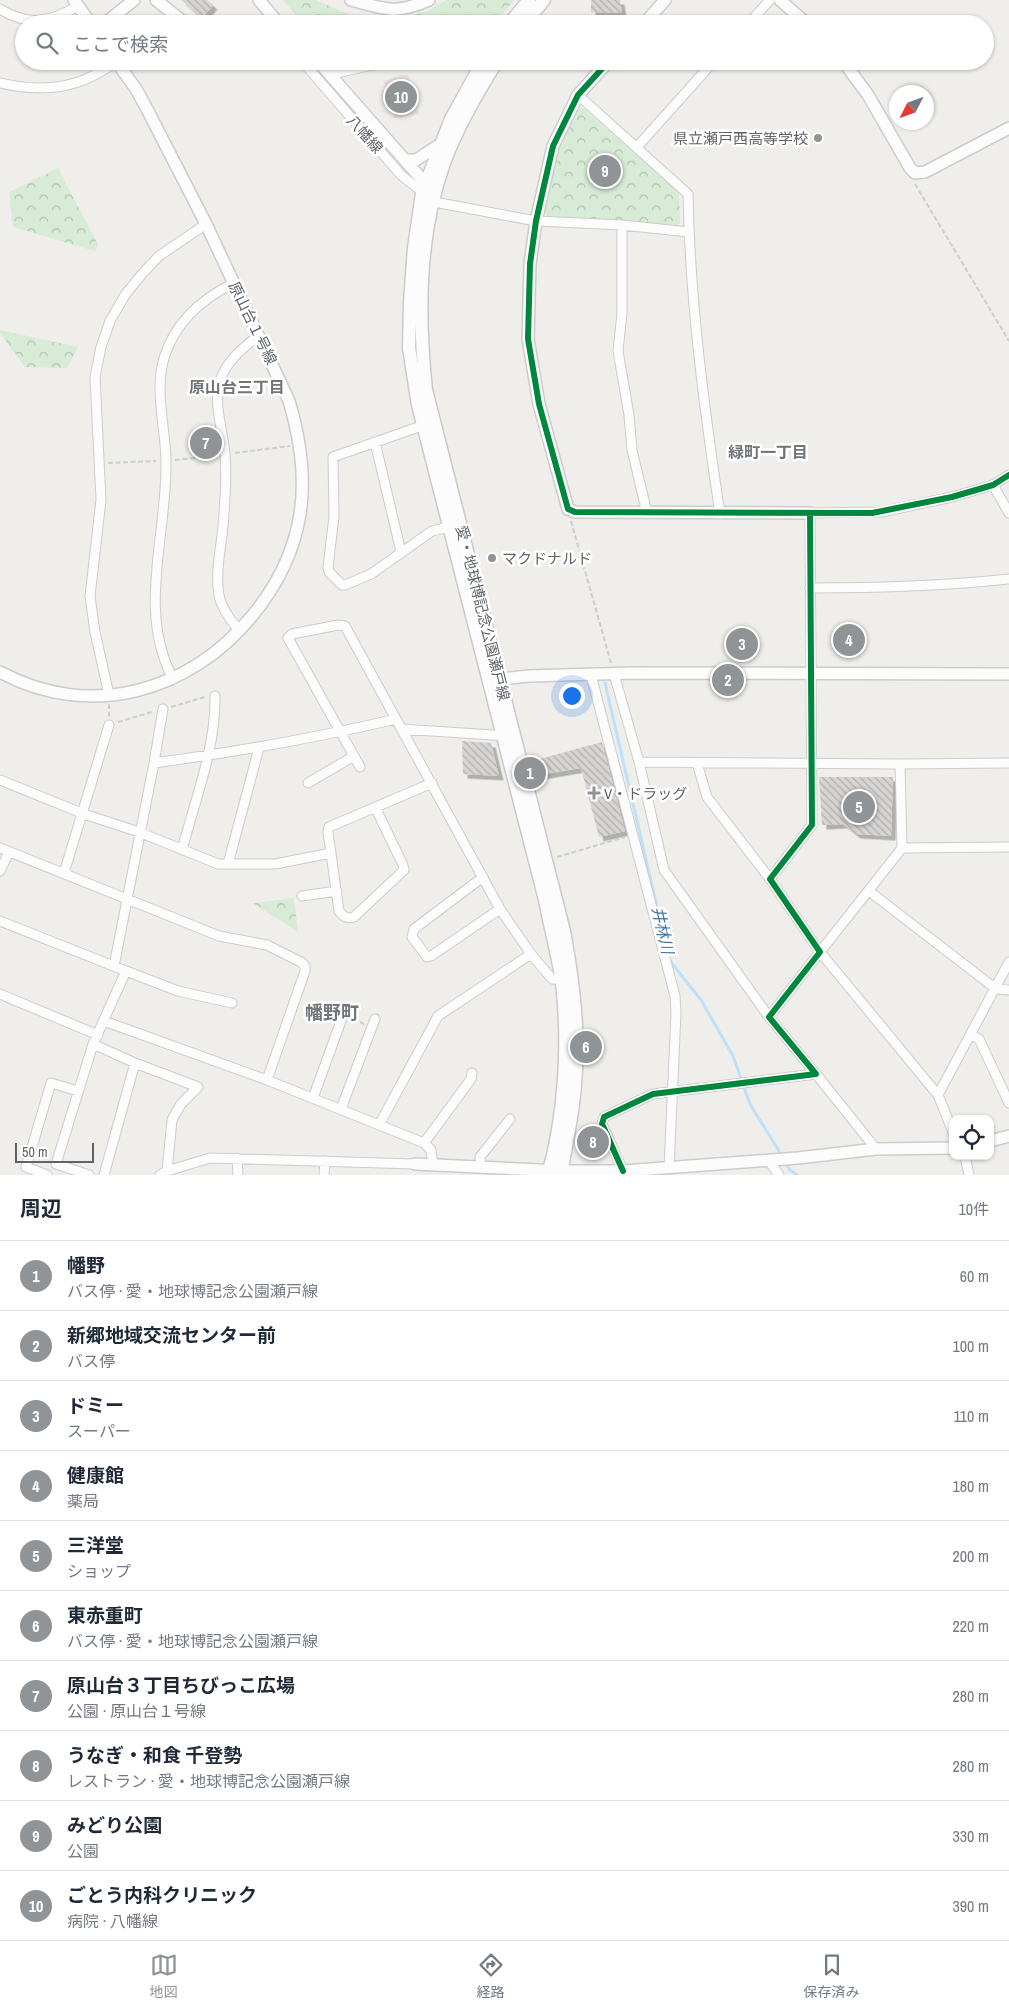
<!DOCTYPE html>
<html lang="ja">
<head>
<meta charset="utf-8">
<style>
  body { margin:0; font-family:"Archivo Narrow","Noto Sans JP",sans-serif; background:#f2f2f3; color:#1f2937 }
  .controls { position:absolute; right:15px; bottom:15px; display:grid; overflow:hidden; border-radius:10px; box-shadow:0 1px 4px #0004 }
  .controls button { width:45px; height:45px; display:grid; place-items:center; padding:0; border:0; border-bottom:1px solid #e0e1e3; background:#fff; color:#1f2937; font:25px sans-serif }
  .compass { position:absolute; left:889px; top:85px; width:45px; height:45px; border-radius:50%; background:#fff; box-shadow:0 1px 4px #0004; rotate:228deg }
  .scale { position:absolute; left:15px; bottom:12px; width:79px; box-sizing:border-box; padding-left:5px; border:2px solid #5f6368; border-top:0; font-size:14px; line-height:18px; white-space:nowrap; color:#5f6368; -webkit-text-stroke:4px #fff; paint-order:stroke }
  .you { position:absolute; left:571px; top:695px; width:18px; height:18px; margin:-12px; border:4px solid #fff; border-radius:50%; background:#1a73e8; box-shadow:0 0 0 8px #1a73e833 }
  .badge { display:grid; place-items:center; width:32px; height:32px; border-radius:50%; background:#919496; color:#fff; font-size:16px; font-weight:700 }
  .pin { position:absolute; translate:-50% -50%; border:2px solid #fff; box-shadow:0 1px 5px #0006 }
  .list { margin:0; padding:0; list-style:none }
  h2 { display:flex; justify-content:space-between; align-items:center; height:65px; margin:0; padding:0 20px; font-size:21px }
  h2 small { font-size:16px; font-weight:400; color:#747a83 }
  .list li { display:grid; grid-template-columns:32px 1fr auto; gap:15px; align-items:center; box-sizing:border-box; height:70px; padding:0 20px; border-top:1px solid #e0e1e3 }
  .list b { display:block; font-size:19px; white-space:nowrap }
  .list p { margin:0; font-size:16px; white-space:nowrap; color:#747a83 }
  .list em { font-size:16px; font-style:normal; color:#747a83 }
  .icon { flex:none; width:28px; height:28px; fill:none; stroke:currentColor; stroke-width:2; stroke-linecap:round; stroke-linejoin:round }
  .map { position:relative; flex:none; width:1009px; height:1175px; overflow:hidden }
  .search { position:absolute; background:#fff; box-shadow:0 1px 4px #0004; left:15px; right:15px; top:15px; height:55px; display:flex; align-items:center; gap:12px; box-sizing:border-box; padding:0 18px; border-radius:28px; color:#747a83; font-size:19px }
  .sheet { height:765px; background:#fff }
  nav { display:flex; justify-content:space-around; align-items:center; box-sizing:border-box; height:70px; border-top:1px solid #e0e1e3; background:#fff; font-size:14px; color:#747a83 }
  nav a { display:grid; justify-items:center; gap:2px }
  nav .on { color:#919496 }
  .map>svg:first-child { display:block }
  .medical { fill:#eae0de }
  .forest { fill:url(#forest-crowns) }
  .lines { fill:none; stroke-linecap:round; stroke-linejoin:round }
  .stream { stroke:#bfe0f9; stroke-width:3 }
  .building { fill:url(#building-back-hatch); filter:url(#shadow) }
  .minor-casing { stroke:#cbcccc; stroke-width:11 }
  .tertiary-casing { stroke:#cbcccc; stroke-width:14 }
  .secondary-casing { stroke:#cacacb; stroke-width:15 }
  .path { stroke:#cacfcc; stroke-width:2; stroke-dasharray:5 2.5; stroke-linecap:butt }
  .minor { stroke:#fdfcfc; stroke-width:9 }
  .tertiary { stroke:#fdfcfc; stroke-width:11 }
  .secondary { stroke:#fdfcfc; stroke-width:12 }
  .cycleway-casing { stroke:#fff; stroke-width:9 }
  .cycleway { stroke:#00873e; stroke-width:6 }
  .poi-dot { fill:#919496; stroke:#fff; stroke-width:2 }
  .labels { text-anchor:middle; dominant-baseline:central; stroke-width:5; stroke-linejoin:round; paint-order:stroke }
  .street-label { font-size:15px; fill:#5f6368; stroke:#fff }
  .poi-label { font-size:15px; fill:#5f6368; stroke:#fff; text-anchor:start }
  .neighbourhood-label { font-size:16px; font-weight:bold; fill:#70757a; stroke:#fff }
  .water-label { font-size:16px; font-style:italic; fill:#4174aa; stroke:#fff }
  .quarter-label { font-size:18px; font-weight:bold; fill:#70757a; stroke:#fff }
</style>
</head>
<body>
<div class="map">
<svg width="1009" height="1175" viewBox="0 0 1009 1175">
  <defs>
    <pattern id="forest-crowns" width="20" height="18" patternUnits="userSpaceOnUse" patternTransform="scale(1.25)"><rect width="20" height="18" fill="#d8ebd6"/><path d="M2 6a3 3 0 1 1 6 0M12 15a3 3 0 1 1 6 0" fill="none" stroke="#b2c2b1"/></pattern>
    <pattern id="building-back-hatch" width="6" height="6" patternUnits="userSpaceOnUse" patternTransform="scale(1.25)"><rect width="6" height="6" fill="#d6d5d3"/><path d="M-1 5l2 2M0 0l6 6M5-1l2 2" fill="none" stroke="#b1b0af"/></pattern>
    <filter id="shadow"><feDropShadow dx="4.5" dy="4.5" stdDeviation="0" flood-color="#0004"/></filter>
  </defs>
  <rect width="100%" height="100%" fill="#efeeea"/>
  <!-- medical -->
  <path class="medical" d="M408,74L419,114L395,118L383,81Z"/>
  <!-- forest -->
  <path class="forest" d="M283,0H316L345,13L389,22L430,10L446,0H514L494,24H303Z
    M583,108L679,192L680,223L677,226L547,216L545,214L559,149L579,110Z
    M58,168L98,245L95,251L13,227L9,192Z
    M0,330L78,347L67,368L25,367L0,333Z
    M218,431L220,453L195,455L192,433Z
    M294,898L298,932L253,903Z"/>
  <g class="lines">
    <!-- stream -->
    <path class="stream" d="M605,683L667,950
      M670,961L701,1000L733,1056L750,1104L782,1156
      M785,1161L789,1169L797,1175"/>
  </g>
  <!-- building -->
  <path class="building" d="M181,0H207L213,5L202,18Z
    M591,0H620L622,13L591,12Z
    M462,741L491,743L499,776L463,774Z
    M602,742L625,831L599,837L581,768L540,775L536,760Z
    M819,777H893L891,836L856,834L843,824L822,825Z"/>
  <g class="lines">
    <defs>
      <path id="minor" d="M0,9C29,27 50,22 78,6
        M748,24L770,0
        M302,61L401,175L426,195
        M331,76L341,72L390,61
        M0,83C26,89 52,91 78,82C92,78 105,69 117,62
        M578,95L688,194C690,302 704,407 720,514
        M637,147L714,61
        M434,202L536,221L622,225L689,232
        M622,225V313L618,351L629,415L632,450L647,513
        M427,424L333,457L334,516L328,568L329,572L342,585H345L371,574L432,531L449,527
        M375,442L401,552
        M993,485L1009,513
        M810,588C877,588 943,586 1009,579
        M240,631C231,621 221,608 219,595C215,572 221,549 223,526C225,503 227,477 225,454C223,430 213,404 220,381C226,361 243,348 259,335
        M614,674L639,762L900,764L902,848L1009,847
        M591,675L675,996L676,1013L669,1168
        M173,679C137,611 167,535 166,463C166,428 154,393 164,358C175,322 201,299 234,283
        M109,695L95,632L90,596L101,500L95,377L101,347L110,321L125,295L142,274L159,256L206,224
        M401,729L508,736
        M639,762L664,870L769,1017
        M154,763L163,709
        M697,763L707,797L770,879
        M900,764L1009,763
        M360,767L288,638L292,634L338,625L345,626L500,909L531,954L552,979L565,980
        M0,780L84,814L139,832L218,864H275L331,853
        M308,783L354,756
        M375,807L403,865L404,870L354,917C347,919 344,917 339,911L328,832L329,827L432,783
        M0,848L219,936L267,945L301,962L305,966V971L267,1080
        M902,848L820,952L938,1095L953,1132
        M182,850C195,800 216,747 215,696
        M228,864L259,748
        M0,871L9,852
        M64,873L109,725
        M483,877L414,929L412,937L427,957L431,956L500,909
        M869,891L996,989L1009,990
        M302,896L337,891
        M0,921L126,971L93,1044L56,1164L89,1175
        M114,966L154,763C235,752 316,738 396,719
        M126,971L178,991L232,1003
        M0,994L98,1035
        M104,1021L267,1080L424,1143L431,1150L433,1165
        M971,1035L979,1039L1009,1103
        M93,1044L135,1063L198,1087L181,1104L172,1120L167,1171
        M816,1074L876,1149
        M938,1095L1009,962
        M313,1098L345,1010
        M341,1109L375,1019
        M379,1125L438,1016L531,954
        M424,1143L471,1079L472,1073
        M965,1156L969,1175
        M237,1158L238,1175
        M768,1160L779,1175
        M481,1167L480,1157L510,1119
        M623,1171L602,1124L604,1117L653,1094L816,1074L769,1017L820,952L770,879L812,825L810,513L882,512L952,497L993,485L1009,475
        M47,1175L26,1167L51,1083L78,1091
        M104,1175L135,1063
        M160,1175L167,1171L210,1158L415,1164
        M324,1175L325,1161"/>
      <path id="tertiary" d="M74,0L91,24
        M156,0L186,24
        M259,0L279,24
        M351,0C385,9 395,15 429,0
        M780,0L807,24
        M104,24L134,0
        M644,24L665,0
        M318,61L425,183L433,188
        M609,61L578,95L553,146L536,221L530,264L528,339L539,404L568,509L575,512L810,513
        M843,61L868,95L910,168L915,173L925,172L1009,128
        M405,160H416L442,143
        M0,672C89,720 189,693 252,616C276,587 294,552 300,514C306,476 300,438 289,401L206,224L148,111L136,89L116,61
        M491,680L529,676L632,673L1009,674
        M990,1141L1009,1136
        M415,1164L561,1171H623L798,1158L876,1149L953,1148"/>
      <path id="secondary" d="M509,24L529,0
        M524,24L544,0
        M483,61L451,119L422,193L414,248L410,302L409,348L418,405L545,900C550,927 558,955 562,982C569,1045 565,1114 548,1175
        M497,61C477,93 457,127 444,163C418,236 418,314 426,390L564,931C577,1002 582,1058 569,1130C566,1145 564,1161 560,1175"/>
    </defs>
    <!-- minor casing -->
    <use href="#minor" class="minor-casing"/>
    <!-- tertiary casing -->
    <use href="#tertiary" class="tertiary-casing"/>
    <!-- secondary casing -->
    <use href="#secondary" class="secondary-casing"/>
    <!-- path -->
    <path class="path" d="M915,184L1009,341
      M235,453L290,446
      M175,460L215,456
      M108,463L156,461
      M571,521L611,663
      M109,704V717
      M171,707L205,697
      M118,722L152,712
      M557,857L625,837
      M353,1019L364,1024"/>
    <!-- minor -->
    <use href="#minor" class="minor"/>
    <!-- tertiary -->
    <use href="#tertiary" class="tertiary"/>
    <!-- secondary -->
    <use href="#secondary" class="secondary"/>
    <defs>
      <path id="cycleway" d="M609,61L578,95L553,146L536,221L530,264L528,339L539,404L568,509L575,512L872,513L952,497L993,485L1009,475
        M623,1171L602,1124L604,1117L653,1094L816,1074L769,1017L820,952L770,879L812,825L810,513"/>
    </defs>
    <!-- cycleway casing -->
    <use href="#cycleway" class="cycleway-casing"/>
    <!-- cycleway -->
    <use href="#cycleway" class="cycleway"/>
  </g>
  <!-- markers -->
  <g class="poi-dot">
    <circle cx="818" cy="138" r="5"/>
    <circle cx="492" cy="558" r="5"/>
    <path d="M591.5 785.5h5v5h5v5h-5v5h-5v-5h-5v-5h5z"/>
  </g>
  <g class="labels">
    <!-- street labels -->
    <g class="street-label">
      <text transform="translate(365 134) rotate(48)">八幡線</text>
      <text transform="translate(253 323) rotate(64)">原山台１号線</text>
      <text transform="translate(483 613) rotate(76)">愛・地球博記念公園瀬戸線</text>
    </g>
    <!-- poi labels -->
    <g class="poi-label">
      <text x="808" y="138" text-anchor="end">県立瀬戸西高等学校</text>
      <text x="502" y="558">マクドナルド</text>
      <text x="604" y="793">V・ドラッグ</text>
    </g>
    <!-- neighbourhood labels -->
    <g class="neighbourhood-label">
      <text x="237" y="387">原山台三丁目</text>
      <text x="768" y="452">緑町一丁目</text>
    </g>
    <!-- water labels -->
    <g class="water-label">
      <text transform="translate(663 930) rotate(77)">井林川</text>
    </g>
    <!-- quarter labels -->
    <g class="quarter-label">
      <text x="332" y="1012">幡野町</text>
    </g>
  </g>
</svg>
<div class="controls">
<button><svg class="icon" aria-label="locate" viewBox="0 0 24 24"><circle cx="12" cy="12" r="6"/><path d="M12 2v4M12 18v4M2 12h4M18 12h4"/></svg></button>
</div>
<svg class="compass" viewBox="-18 -18 36 36"><path d="M0-13l5 13h-10z" fill="#e53935"/><path d="M0 13l5-13h-10z" fill="#747a83"/></svg>
<div class="scale">50 m</div>
<div class="you"></div>
<div class="pin badge" style="left:530px;top:773px">1</div>
<div class="pin badge" style="left:728px;top:680px">2</div>
<div class="pin badge" style="left:742px;top:644px">3</div>
<div class="pin badge" style="left:849px;top:640px">4</div>
<div class="pin badge" style="left:859px;top:807px">5</div>
<div class="pin badge" style="left:586px;top:1047px">6</div>
<div class="pin badge" style="left:206px;top:443px">7</div>
<div class="pin badge" style="left:593px;top:1142px">8</div>
<div class="pin badge" style="left:605px;top:171px">9</div>
<div class="pin badge" style="left:401px;top:97px">10</div>
<div class="search"><svg class="icon" aria-label="search" viewBox="0 0 24 24"><circle cx="10" cy="10" r="6"/><path d="M15 15l6 6"/></svg>ここで検索</div>
</div>
<section class="sheet">
<h2>周辺<small>10件</small></h2>
<ul class="list">
<li><span class="badge">1</span><div><b>幡野</b><p>バス停 · 愛・地球博記念公園瀬戸線</p></div><em>60 m</em></li>
<li><span class="badge">2</span><div><b>新郷地域交流センター前</b><p>バス停</p></div><em>100 m</em></li>
<li><span class="badge">3</span><div><b>ドミー</b><p>スーパー</p></div><em>110 m</em></li>
<li><span class="badge">4</span><div><b>健康館</b><p>薬局</p></div><em>180 m</em></li>
<li><span class="badge">5</span><div><b>三洋堂</b><p>ショップ</p></div><em>200 m</em></li>
<li><span class="badge">6</span><div><b>東赤重町</b><p>バス停 · 愛・地球博記念公園瀬戸線</p></div><em>220 m</em></li>
<li><span class="badge">7</span><div><b>原山台３丁目ちびっこ広場</b><p>公園 · 原山台１号線</p></div><em>280 m</em></li>
<li><span class="badge">8</span><div><b>うなぎ・和食 千登勢</b><p>レストラン · 愛・地球博記念公園瀬戸線</p></div><em>280 m</em></li>
<li><span class="badge">9</span><div><b>みどり公園</b><p>公園</p></div><em>330 m</em></li>
<li><span class="badge">10</span><div><b>ごとう内科クリニック</b><p>病院 · 八幡線</p></div><em>390 m</em></li>
</ul>
</section>
<nav>
<a class="on"><svg class="icon" aria-label="map" viewBox="0 0 24 24"><path d="M3 6l6-2 6 2 6-2v14l-6 2-6-2-6 2zM9 4v14M15 6v14"/></svg>地図</a>
<a><svg class="icon" aria-label="directions" viewBox="0 0 24 24"><path d="M12 3l9 9-9 9-9-9zM9 14v-3h6M13 9l2 2-2 2"/></svg>経路</a>
<a><svg class="icon" aria-label="saved" viewBox="0 0 24 24"><path d="M7 4h10v16l-5-4-5 4z"/></svg>保存済み</a>
</nav>
</body>
</html>
